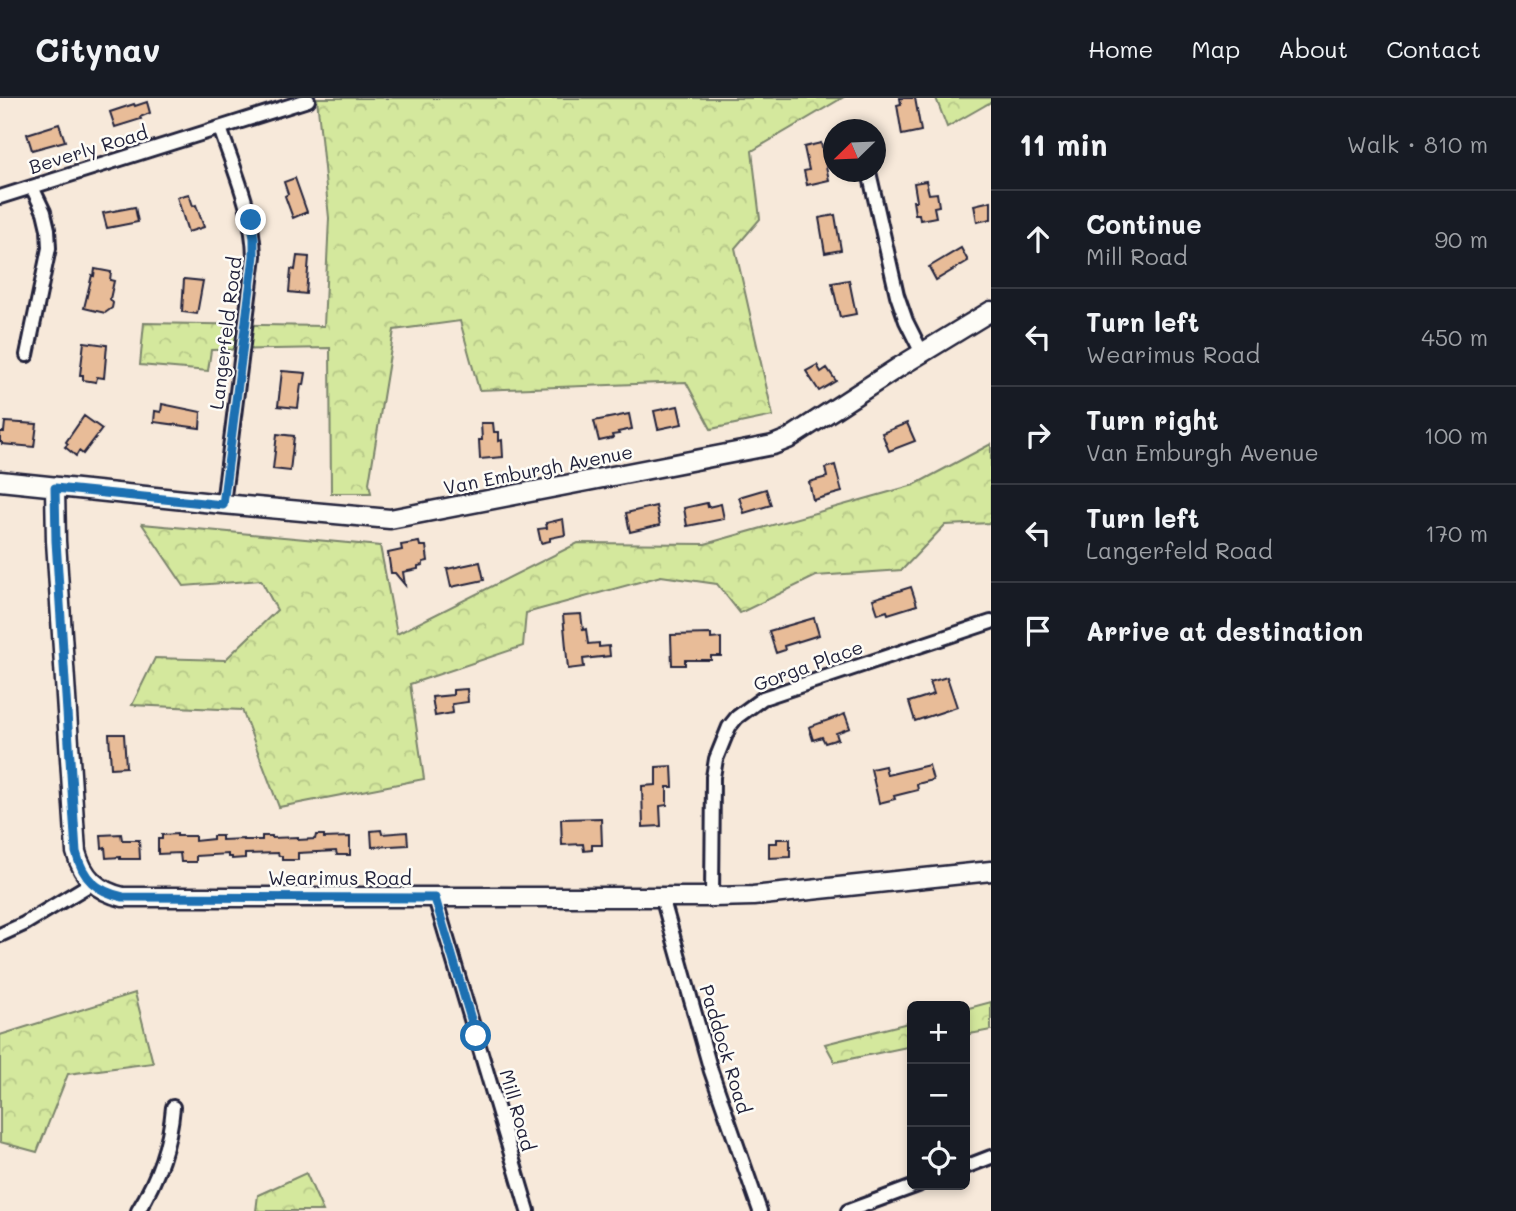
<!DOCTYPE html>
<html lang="en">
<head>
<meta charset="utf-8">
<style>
  body { margin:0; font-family:Mali,sans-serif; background:#242831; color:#f1f3f6 }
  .controls { position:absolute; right:21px; bottom:21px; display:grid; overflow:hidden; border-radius:10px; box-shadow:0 4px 10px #0003 }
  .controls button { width:63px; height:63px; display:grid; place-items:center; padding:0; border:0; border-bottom:2px solid #363941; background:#171b24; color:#f1f3f6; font:35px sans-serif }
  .compass { position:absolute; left:823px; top:21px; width:63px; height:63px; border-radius:50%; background:#171b24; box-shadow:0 4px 10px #0003; rotate:247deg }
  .stop { position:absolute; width:21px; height:21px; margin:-16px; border:5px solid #1f6fb2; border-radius:50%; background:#fff }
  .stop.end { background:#1f6fb2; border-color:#fff; box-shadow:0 2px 7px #0008 }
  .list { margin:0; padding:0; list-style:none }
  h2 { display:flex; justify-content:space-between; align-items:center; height:91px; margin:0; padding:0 28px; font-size:30px }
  h2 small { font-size:23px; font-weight:400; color:#9ea1a6 }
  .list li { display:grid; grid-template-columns:46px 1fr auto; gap:21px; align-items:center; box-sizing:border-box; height:98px; padding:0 28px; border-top:2px solid #363941 }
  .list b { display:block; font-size:26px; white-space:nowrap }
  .list p { margin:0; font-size:23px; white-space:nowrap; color:#9ea1a6 }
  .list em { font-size:23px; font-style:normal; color:#9ea1a6 }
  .icon { flex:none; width:38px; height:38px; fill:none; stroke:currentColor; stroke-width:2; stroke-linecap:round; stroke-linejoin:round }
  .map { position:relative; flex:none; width:991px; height:1113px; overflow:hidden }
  header { display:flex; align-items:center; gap:42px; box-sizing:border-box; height:98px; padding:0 35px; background:#171b24; border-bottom:2px solid #363941 }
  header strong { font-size:33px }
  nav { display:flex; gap:38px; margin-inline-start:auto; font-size:24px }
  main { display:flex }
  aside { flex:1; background:#171b24 }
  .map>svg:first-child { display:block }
  .forest { fill:url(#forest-crowns); stroke:#7b856c; stroke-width:2 }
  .building { fill:#e8bc98; stroke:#22223b; stroke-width:2 }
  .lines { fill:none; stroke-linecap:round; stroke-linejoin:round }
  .street-casing { stroke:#22223b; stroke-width:18 }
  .secondary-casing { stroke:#22223b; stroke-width:23 }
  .street { stroke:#fdfcf7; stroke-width:12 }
  .secondary { stroke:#fdfcf7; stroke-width:18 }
  .route { stroke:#1f6fb2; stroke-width:9 }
  .labels { text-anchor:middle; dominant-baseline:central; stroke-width:5; stroke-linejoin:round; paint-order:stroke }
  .street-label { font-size:19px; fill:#22223b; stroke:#fdfcf7 }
</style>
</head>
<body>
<header>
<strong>Citynav</strong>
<nav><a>Home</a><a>Map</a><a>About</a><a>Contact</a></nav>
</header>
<main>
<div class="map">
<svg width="991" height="1113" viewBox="0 0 991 1113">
  <defs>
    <pattern id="forest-crowns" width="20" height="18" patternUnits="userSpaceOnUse" patternTransform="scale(1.75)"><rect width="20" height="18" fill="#d4e89d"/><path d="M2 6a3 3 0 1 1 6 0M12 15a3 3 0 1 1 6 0" fill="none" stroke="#b6c788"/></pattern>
  </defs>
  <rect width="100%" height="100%" fill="#f7e9da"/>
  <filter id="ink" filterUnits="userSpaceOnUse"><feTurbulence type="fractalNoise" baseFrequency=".0143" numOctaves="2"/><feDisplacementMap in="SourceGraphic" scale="14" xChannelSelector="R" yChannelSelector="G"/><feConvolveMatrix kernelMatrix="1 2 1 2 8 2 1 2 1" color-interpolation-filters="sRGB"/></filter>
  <g filter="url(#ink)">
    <!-- forest -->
    <path class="forest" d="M317,0H842L752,53L760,121L735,150L773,318L711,331L686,284L479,292L460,223L394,232L369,385L371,395H331L330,250L211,252L208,273L140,267L144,225L324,228L329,120Z
      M936,0H991V4L947,29Z
      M991,346V425L945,427L902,472L816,478L740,515L717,486L661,478L526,515L523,548L410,586L424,681L279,709L242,612L132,607L155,560L225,562L277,512L261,482L184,488L142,426L380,448L397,536L578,445L705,446L914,387Z
      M135,895L153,965L68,976L37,1054L0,1044V937Z
      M991,904V932L965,937V911Z
      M912,924V948L835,964L825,946Z
      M306,1075L323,1113H256L258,1097Z"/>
    <!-- building -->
    <path class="building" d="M900,0H915L921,33L902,37L897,7L901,6Z
      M147,4L150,15L140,19L141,21L115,29L110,14L134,6L135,8Z
      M59,26L65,43L32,52L27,36Z
      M821,45L829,82L807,87L804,73L809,72L804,49Z
      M295,80L307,114L293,120L285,98L288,96L284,84Z
      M926,83L929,96L937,95L939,108L934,109L936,119L920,122L919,116H915L913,103H917L914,85Z
      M189,96L193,108L196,107L204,129L188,134L177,99Z
      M991,103V121L977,124L974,107Z
      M135,109L138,124L107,130L103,115Z
      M835,117L841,152L825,155L819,120Z
      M961,150L968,163L936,182L929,169Z
      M297,158L309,159L306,196L289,194L291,171L295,172Z
      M95,171L111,174L110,182L114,183L110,201L113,205L112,210L105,215L84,210L92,177L94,178Z
      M184,181L203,183L197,216L182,214Z
      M849,182L856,216L840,219L832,185Z
      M84,244L107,247L104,280L97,279L96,284L83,282V277H80Z
      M817,267L821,274L827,270L836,283L819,293L806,273Z
      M282,273L306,275L304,287L301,286L298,310L278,308Z
      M162,306L201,314L200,330L154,324L155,313L161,314Z
      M678,308L682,326L658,331L654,313Z
      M629,316L632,331L618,334L619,336L612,337L613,340L599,343L594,323Z
      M84,318L102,331L83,356L79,353L76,358L65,349L68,346L66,344Z
      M5,324L37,326L34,349L2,346V344H0V334H4Z
      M481,325H493L494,334H499V343L502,342L503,359L480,361L479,342H482Z
      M907,325L915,343L889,353L882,335Z
      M277,336L294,338L290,373L273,371Z
      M835,367L842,394L813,402L809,384L827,379L825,370Z
      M766,391L771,407L744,415L739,399Z
      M707,405L708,409L721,406L724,421L687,428L684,410Z
      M656,408L660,427L630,434L626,415Z
      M563,421L565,437L550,440V443L541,445L538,431L547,430L546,425Z
      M419,444L420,448H426L428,463L423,464V467L418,468V471L403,474L405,487L395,475H391L388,455L402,452L401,447Z
      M480,464L484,482L451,489L447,471Z
      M911,489L917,507L888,516L887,513L878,516L873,501Z
      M581,516L583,532L586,531L588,546L599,545V549L609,548L610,558L583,561L584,569L568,571L563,517Z
      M814,520L819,537L784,548L785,552L776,555L769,533Z
      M711,536V541L721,540V558H711V562H685V567H672L671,537Z
      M947,579L957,609L915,623L909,604L934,596L930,584Z
      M467,591L468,604L452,606L453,615L435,618L432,599L453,597V592Z
      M845,616L850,630L836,635L838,641L825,645L822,639L813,642L809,629Z
      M109,636H124L126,669L111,670Z
      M929,667L933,682L917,686L918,692L894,698L895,701L879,705L871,671L885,668L887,677Z
      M672,668L673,689H667V707L660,708L661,728L643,729L642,688L656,687V669Z
      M601,720L602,747H592V752L584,753L583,746L562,747L561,721Z
      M381,732L382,736L407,734L408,747L372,749L371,733Z
      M121,736L122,742H139L140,761H120V759L106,760L105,749L102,750L101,737Z
      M177,736V738H195V743L213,741V738H222V742L244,741V742H262V738H272V740L298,739V742L315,741L316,737H324V740L350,739V757H337L336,753L298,755V762H282V758H279L278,755L245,756V760L232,761V759H228V756L196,758V764H181L180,755L158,756V741H162V737Z
      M777,741H790V759L769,760V745H777Z"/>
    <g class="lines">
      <defs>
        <path id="street" d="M220,30C234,72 253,113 254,158L223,406
          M869,74L897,197L906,223L922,255
          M0,99L308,2
          M27,257L49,150L48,131L44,114L32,89
          M662,799L711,973L760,1113
          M712,799L713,679L716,661L729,629L737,619L763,600L991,524
          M435,800L528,1113
          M0,837L24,826L92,785
          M965,1069L991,1059
          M138,1113C157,1082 170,1045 173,1009
          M848,1113L918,1087"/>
        <path id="secondary" d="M0,383L223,406L390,421L773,347L788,341L899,269L991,213
          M55,390L56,443L76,754C83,779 97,793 123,799H712L753,798L991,773"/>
      </defs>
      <!-- street casing -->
      <use href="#street" class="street-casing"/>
      <!-- secondary casing -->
      <use href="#secondary" class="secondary-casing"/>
      <!-- street -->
      <use href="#street" class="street"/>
      <!-- secondary -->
      <use href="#secondary" class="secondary"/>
    </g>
  </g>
  <g class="lines" filter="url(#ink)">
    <!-- route -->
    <path class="route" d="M251,122L254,140V158L223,407L55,390L56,443L76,754C83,781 96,793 123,799L435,800L476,938"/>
  </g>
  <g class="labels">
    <!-- street labels -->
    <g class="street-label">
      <text transform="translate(88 51) rotate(-17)">Beverly Road</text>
      <text transform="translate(225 235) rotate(-83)">Langerfeld Road</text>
      <text transform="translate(538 371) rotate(-11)">Van Emburgh Avenue</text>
      <text transform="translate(808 567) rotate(-20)">Gorga Place</text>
      <text x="340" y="779">Wearimus Road</text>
      <text transform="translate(726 951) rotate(73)">Paddock Road</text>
      <text transform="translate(518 1012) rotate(74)">Mill Road</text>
    </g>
  </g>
</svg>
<div class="controls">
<button>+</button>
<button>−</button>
<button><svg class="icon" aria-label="locate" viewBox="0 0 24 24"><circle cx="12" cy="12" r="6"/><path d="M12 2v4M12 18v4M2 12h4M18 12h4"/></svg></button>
</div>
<svg class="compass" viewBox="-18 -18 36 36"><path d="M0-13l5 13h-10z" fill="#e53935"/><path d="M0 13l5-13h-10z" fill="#9ea1a6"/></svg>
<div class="stop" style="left:476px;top:938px"></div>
<div class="stop end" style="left:251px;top:122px"></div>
</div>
<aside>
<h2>11 min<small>Walk · 810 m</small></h2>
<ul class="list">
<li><svg class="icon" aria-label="ahead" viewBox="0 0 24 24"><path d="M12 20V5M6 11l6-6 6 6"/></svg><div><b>Continue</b><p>Mill Road</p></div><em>90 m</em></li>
<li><svg class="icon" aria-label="left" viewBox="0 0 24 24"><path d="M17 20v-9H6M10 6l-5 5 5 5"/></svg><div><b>Turn left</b><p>Wearimus Road</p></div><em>450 m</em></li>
<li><svg class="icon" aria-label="right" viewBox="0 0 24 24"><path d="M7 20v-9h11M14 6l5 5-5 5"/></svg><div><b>Turn right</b><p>Van Emburgh Avenue</p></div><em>100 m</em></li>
<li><svg class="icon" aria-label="left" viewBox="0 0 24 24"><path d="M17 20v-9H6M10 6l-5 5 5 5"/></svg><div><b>Turn left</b><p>Langerfeld Road</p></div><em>170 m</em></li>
<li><svg class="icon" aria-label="arrive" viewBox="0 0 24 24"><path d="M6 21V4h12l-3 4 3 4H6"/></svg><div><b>Arrive at destination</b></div></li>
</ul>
</aside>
</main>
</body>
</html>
